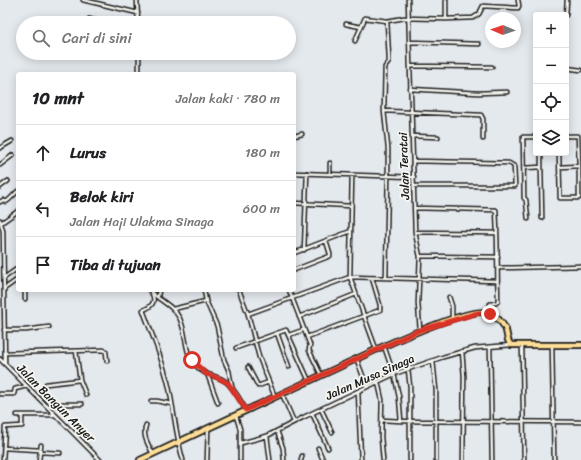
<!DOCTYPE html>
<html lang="id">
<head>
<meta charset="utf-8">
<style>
  body { margin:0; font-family:Sriracha,sans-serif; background:#f6f6f6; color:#202124 }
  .controls { position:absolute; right:12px; top:12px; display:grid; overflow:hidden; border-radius:4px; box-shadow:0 2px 10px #0003 }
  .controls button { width:36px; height:36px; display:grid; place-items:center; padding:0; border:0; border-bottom:1px solid #e0e0e0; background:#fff; color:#202124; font:20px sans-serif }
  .compass { position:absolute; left:485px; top:12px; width:36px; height:36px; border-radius:50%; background:#fff; box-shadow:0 2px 10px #0003; rotate:272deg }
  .stop { position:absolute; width:12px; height:12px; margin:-9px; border:3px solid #d93025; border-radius:50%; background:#fff }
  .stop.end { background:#d93025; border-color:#fff; box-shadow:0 1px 4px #0008 }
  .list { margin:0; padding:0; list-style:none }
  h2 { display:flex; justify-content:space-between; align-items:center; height:52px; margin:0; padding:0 16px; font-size:17px }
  h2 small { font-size:13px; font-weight:400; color:#757577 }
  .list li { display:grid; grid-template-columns:26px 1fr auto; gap:12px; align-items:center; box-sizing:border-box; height:56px; padding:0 16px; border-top:1px solid #e0e0e0 }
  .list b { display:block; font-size:15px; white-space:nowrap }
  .list p { margin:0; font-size:13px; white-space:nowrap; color:#757577 }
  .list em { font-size:13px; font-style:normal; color:#757577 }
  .icon { flex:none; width:22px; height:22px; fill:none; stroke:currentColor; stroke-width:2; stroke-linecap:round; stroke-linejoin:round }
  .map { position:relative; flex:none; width:581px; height:460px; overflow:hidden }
  .search { position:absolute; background:#fff; box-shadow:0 2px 10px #0003; left:16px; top:16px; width:280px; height:44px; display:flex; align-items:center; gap:10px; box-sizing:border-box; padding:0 14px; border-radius:22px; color:#757577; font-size:15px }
  .panel { position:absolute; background:#fff; box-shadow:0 2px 10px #0003; left:16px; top:72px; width:280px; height:220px; border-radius:4px }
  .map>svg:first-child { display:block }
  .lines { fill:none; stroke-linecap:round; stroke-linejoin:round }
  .minor-casing { stroke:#1c1c1c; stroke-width:5.5 }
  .primary-casing { stroke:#1c1c1c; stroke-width:8 }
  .minor { stroke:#f6f6f2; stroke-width:2.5 }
  .primary { stroke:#fede96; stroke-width:4.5 }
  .route { stroke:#d93025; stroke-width:5 }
  .labels { text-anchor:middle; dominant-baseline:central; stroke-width:3.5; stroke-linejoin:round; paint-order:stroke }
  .street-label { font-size:12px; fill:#1c1c1c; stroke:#f6f6f2 }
</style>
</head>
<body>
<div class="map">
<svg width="581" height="460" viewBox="0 0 581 460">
  <rect width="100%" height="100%" fill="#e4e9ee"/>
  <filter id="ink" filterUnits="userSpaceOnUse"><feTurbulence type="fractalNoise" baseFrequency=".025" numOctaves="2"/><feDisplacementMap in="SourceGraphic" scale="8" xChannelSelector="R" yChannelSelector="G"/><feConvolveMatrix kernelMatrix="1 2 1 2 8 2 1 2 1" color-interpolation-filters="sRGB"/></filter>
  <g filter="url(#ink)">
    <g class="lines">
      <defs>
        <path id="minor" d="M83,0L138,13
          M137,0L138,23
          M408,0L415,232L420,257L418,303L420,330
          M446,0V19
          M566,15L567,0
          M89,19L104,23
          M346,24L361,27
          M355,41L365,18L387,21L404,18L446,19L473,18L479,14L483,6L518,8L519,6L518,0
          M409,42L479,44
          M139,53V74
          M410,66L492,67
          M566,68L581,70
          M410,89L478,93L507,92
          M384,111L385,67L389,62V58L387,21
          M294,136L302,134
          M412,136L438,137
          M0,148L12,141
          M559,153L560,198H579V166
          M413,161L509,163L514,166L515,186H414
          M0,165L13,155
          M541,167L542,218
          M560,167L579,166L578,136H566
          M524,168L541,167V153
          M294,173L414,177
          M330,174V163
          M352,175L350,277L376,349
          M0,187L8,181
          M0,202L3,200L6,202C11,199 13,195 18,191
          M294,203L351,206
          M415,208L496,210C498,241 497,271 498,301L496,303L490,304V313
          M528,219L526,200L524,198L523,137H536
          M0,220L3,231L5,364
          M1,223L18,211
          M415,232L497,233
          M304,250L307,173
          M294,253L351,231
          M420,256L498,257
          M498,268L581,266
          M294,270L330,256V254L326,241
          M4,278L18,268
          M386,278L388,176V148L384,111L481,115L483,119V139
          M4,289L18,279
          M149,290C159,301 173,305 180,319C187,334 184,353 195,365C207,378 213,373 225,381C234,387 240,400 246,410
          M204,290L206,301L217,326L224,360L229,371L232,387
          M239,290L248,314L259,357L275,397
          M289,290L307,337L310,345L309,350L321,375
          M151,292C157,301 152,307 143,310C152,335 163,360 169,387C174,411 176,436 183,460
          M158,296L159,290
          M449,297L452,306V319
          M25,299V290
          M173,309L206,301
          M248,314L350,277L497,281
          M299,317L356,294
          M4,330H26L49,327
          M277,333L289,367
          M289,335L303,330
          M307,337L380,310V305L372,278
          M384,346L395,378L399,397L401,421
          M522,346L524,460
          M552,346L554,460
          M490,347L492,460
          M236,348L286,330L309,381
          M76,351L80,380L86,395
          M462,351L464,376L463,460
          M5,353L104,350L106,352L107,361
          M0,359L100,460
          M357,360L367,387
          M433,361L436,390V460
          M248,367L258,386L269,382
          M408,369L410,387V460
          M208,376L218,403
          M378,382L382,400L381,437L383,460
          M46,384L80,380
          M358,391L361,460
          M0,394H14L15,389L27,386
          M282,394L294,422
          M151,401H157L172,404
          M48,406L63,404H82
          M321,409L332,432
          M312,413L328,448
          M17,415H55
          M236,416L240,429V460
          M382,420L401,421L581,422
          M146,425C142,436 148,444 153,454
          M277,431L283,448L284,460
          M267,436L270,460
          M241,443L267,436L304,417L394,374L443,357L475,348L511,345
          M4,448L40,450
          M318,448L323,460
          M40,452L60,453
          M3,460L5,427L22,426V415
          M39,460L41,445
          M207,460L208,429
          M301,460L302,456"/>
        <path id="primary" d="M140,460L384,346C402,338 473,306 489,313C495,316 502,322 505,328C508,334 506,340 511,345H581"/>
      </defs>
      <!-- minor casing -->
      <use href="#minor" class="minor-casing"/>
      <!-- primary casing -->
      <use href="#primary" class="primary-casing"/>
      <!-- minor -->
      <use href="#minor" class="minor"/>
      <!-- primary -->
      <use href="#primary" class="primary"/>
    </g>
  </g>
  <g class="lines" filter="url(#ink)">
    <!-- route -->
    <path class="route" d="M192,360L206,374L218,378L228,383L246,410L420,330L478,313L490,314"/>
  </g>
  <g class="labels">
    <!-- street labels -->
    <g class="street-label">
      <text transform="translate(404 166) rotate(-92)">Jalan Teratai</text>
      <text transform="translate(370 377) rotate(-24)">Jalan Musa Sinaga</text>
      <text transform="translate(56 403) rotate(45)">Jalan Bangun Anyer</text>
    </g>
  </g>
</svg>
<div class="controls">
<button>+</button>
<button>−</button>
<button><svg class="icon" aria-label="locate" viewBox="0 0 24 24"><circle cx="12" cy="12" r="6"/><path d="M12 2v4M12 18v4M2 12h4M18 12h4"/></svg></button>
<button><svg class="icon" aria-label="layers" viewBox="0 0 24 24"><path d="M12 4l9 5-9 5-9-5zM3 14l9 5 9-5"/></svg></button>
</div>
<svg class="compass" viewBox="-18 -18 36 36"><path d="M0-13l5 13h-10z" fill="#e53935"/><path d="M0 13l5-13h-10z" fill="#757577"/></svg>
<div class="stop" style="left:192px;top:360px"></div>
<div class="stop end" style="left:490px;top:314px"></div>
<div class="search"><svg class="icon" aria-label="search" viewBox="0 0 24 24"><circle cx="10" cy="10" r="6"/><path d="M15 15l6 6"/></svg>Cari di sini</div>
<section class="panel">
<h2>10 mnt<small>Jalan kaki · 780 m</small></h2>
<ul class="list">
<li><svg class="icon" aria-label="ahead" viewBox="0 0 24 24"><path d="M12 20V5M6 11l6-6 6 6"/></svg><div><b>Lurus</b></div><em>180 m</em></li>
<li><svg class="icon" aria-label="left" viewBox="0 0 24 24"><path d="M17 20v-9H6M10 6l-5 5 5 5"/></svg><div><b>Belok kiri</b><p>Jalan Haji Ulakma Sinaga</p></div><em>600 m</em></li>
<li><svg class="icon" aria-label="arrive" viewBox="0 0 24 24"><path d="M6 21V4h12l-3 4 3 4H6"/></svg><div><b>Tiba di tujuan</b></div></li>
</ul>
</section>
</div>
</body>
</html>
